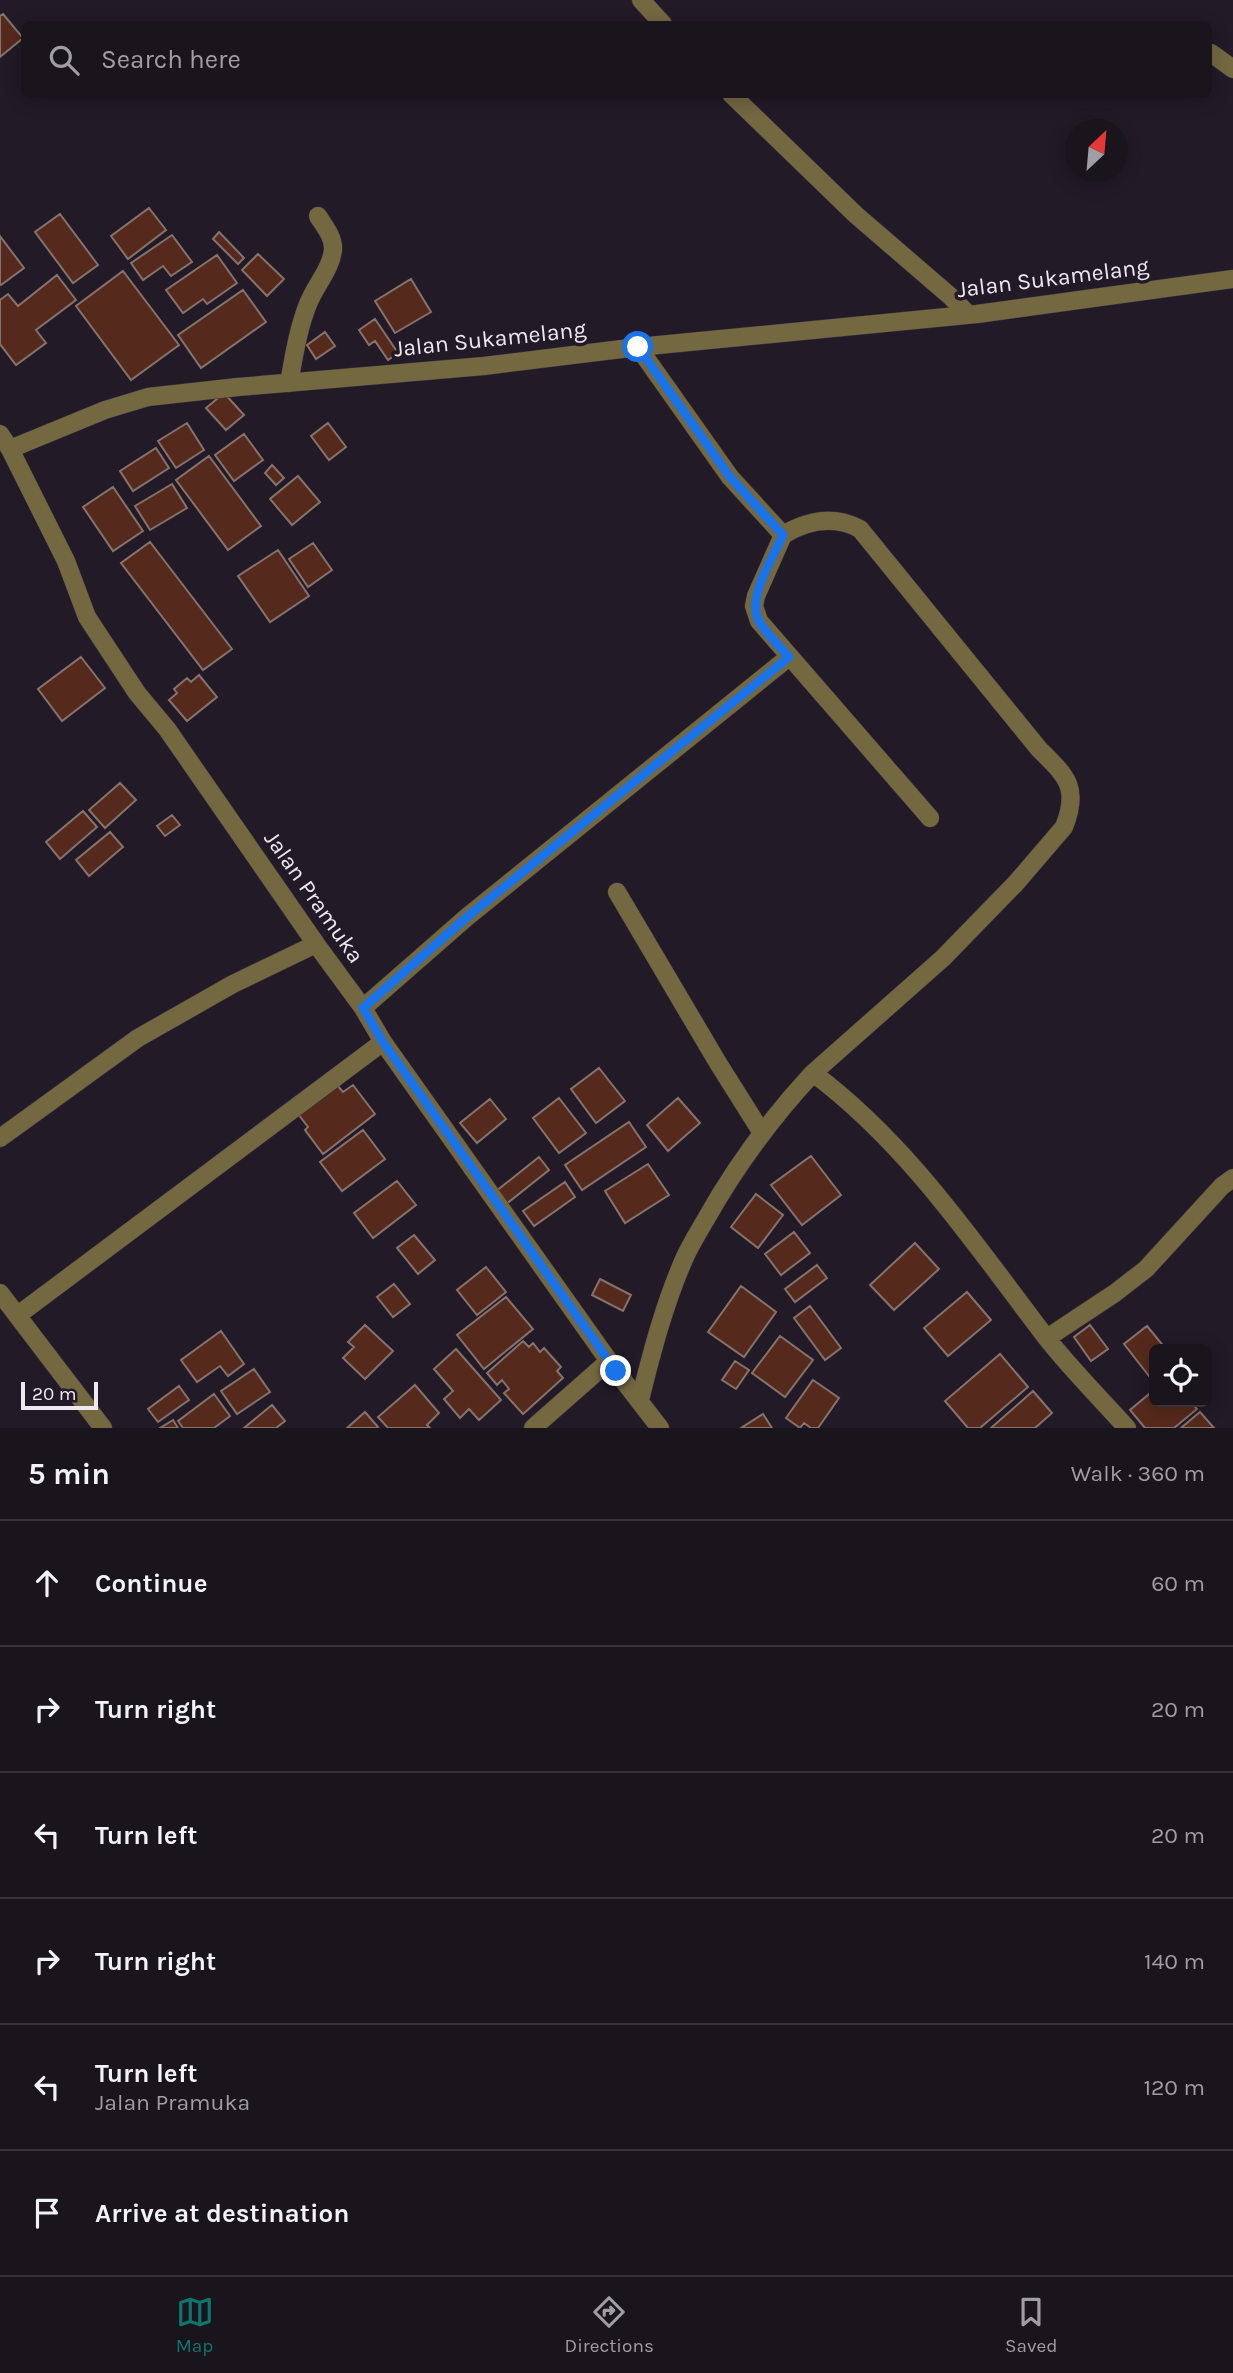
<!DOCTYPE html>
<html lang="en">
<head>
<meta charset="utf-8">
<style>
  body { margin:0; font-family:Karla,sans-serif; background:#27212a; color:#f1f3f6 }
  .controls { position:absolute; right:21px; bottom:21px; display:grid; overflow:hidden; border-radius:10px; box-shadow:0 4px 18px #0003 }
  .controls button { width:63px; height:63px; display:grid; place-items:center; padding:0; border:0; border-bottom:2px solid #38333b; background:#1a141d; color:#f1f3f6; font:35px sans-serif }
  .compass { position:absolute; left:1065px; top:119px; width:63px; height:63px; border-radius:50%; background:#1a141d; box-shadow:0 4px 18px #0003; rotate:26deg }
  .scale { position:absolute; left:21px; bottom:18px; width:77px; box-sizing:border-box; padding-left:7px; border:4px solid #eee9f1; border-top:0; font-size:19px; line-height:24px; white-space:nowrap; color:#eee9f1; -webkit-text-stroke:5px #221a27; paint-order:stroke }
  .stop { position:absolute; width:21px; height:21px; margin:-16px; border:5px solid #1a73e8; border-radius:50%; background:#fff }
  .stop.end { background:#1a73e8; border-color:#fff; box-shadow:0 2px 7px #0008 }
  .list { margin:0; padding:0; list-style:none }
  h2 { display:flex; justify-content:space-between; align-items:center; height:91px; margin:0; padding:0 28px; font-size:30px }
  h2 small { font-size:23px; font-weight:400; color:#9f9ea4 }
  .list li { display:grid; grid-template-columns:46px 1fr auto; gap:21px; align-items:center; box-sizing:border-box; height:126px; padding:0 28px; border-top:2px solid #38333b }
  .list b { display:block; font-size:26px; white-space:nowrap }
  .list p { margin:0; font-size:23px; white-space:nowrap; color:#9f9ea4 }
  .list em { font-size:23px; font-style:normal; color:#9f9ea4 }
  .icon { flex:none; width:38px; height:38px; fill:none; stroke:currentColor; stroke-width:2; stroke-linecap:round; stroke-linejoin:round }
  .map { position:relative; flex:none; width:1233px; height:1428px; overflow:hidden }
  .search { position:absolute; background:#1a141d; box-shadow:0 4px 18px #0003; left:21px; right:21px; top:21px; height:77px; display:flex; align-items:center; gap:18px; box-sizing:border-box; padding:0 24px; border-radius:10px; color:#9f9ea4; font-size:26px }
  .sheet { height:847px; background:#1a141d }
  nav { display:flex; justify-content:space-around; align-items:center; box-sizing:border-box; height:98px; border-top:2px solid #38333b; background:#1a141d; font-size:19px; color:#9f9ea4 }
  nav a { display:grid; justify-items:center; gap:4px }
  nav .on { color:#0f766e }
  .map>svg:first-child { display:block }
  .building { fill:#552a1c; stroke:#85726c; stroke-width:2 }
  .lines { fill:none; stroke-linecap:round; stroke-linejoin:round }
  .minor-casing { stroke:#3f3743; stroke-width:19 }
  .minor { stroke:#746841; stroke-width:18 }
  .route { stroke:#1a73e8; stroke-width:9 }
  .labels { text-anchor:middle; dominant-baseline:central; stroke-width:7; stroke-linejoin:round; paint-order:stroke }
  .street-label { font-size:23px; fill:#eee9f1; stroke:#221a27 }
</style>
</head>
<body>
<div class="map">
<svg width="1233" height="1428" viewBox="0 0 1233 1428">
  <rect width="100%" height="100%" fill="#221a27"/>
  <!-- building -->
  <path class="building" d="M3,14L23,38L0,57V16Z
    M149,208L166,230L128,259L111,236Z
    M60,214L98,265L73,283L35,232Z
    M219,232L244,258L238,264L213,239Z
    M172,235L192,262L171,276L163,266L143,280L131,263Z
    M0,236L24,268L1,285L0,284Z
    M258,254L284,279L267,296L242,270Z
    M217,255L237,283L207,304L203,299L183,313L166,290Z
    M123,271L179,345L131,380L76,306Z
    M57,275L76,300L36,330L46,343L16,365L0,344V300L8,294L18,306Z
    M411,279L431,312L395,333L375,301Z
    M243,290L266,322L201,368L178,335Z
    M375,319L398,353L388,360L375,341L369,345L359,330Z
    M325,332L335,346L316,359L307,345Z
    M224,393L244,415L226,430L206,408Z
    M187,423L204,450L176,468L158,441Z
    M328,423L346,447L329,460L311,436Z
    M244,434L263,460L234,481L215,455Z
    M156,448L169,468L133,491L120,471Z
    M209,456L261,526L228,550L176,480Z
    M272,465L284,478L276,485L265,473Z
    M298,476L320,502L292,525L270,499Z
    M172,484L187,508L150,530L135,506Z
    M113,487L143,531L113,551L83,507Z
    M150,542L232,649L203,670L121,563Z
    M313,543L332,570L308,587L289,559Z
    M278,550L309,596L270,622L238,576Z
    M81,657L105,688L62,721L38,689Z
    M199,675L217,697L187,721L169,700L177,693L174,689L187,678L191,682Z
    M120,783L136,800L105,828L89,810Z
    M83,811L97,827L60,859L46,842Z
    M172,815L180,825L165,836L157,826Z
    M110,832L123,847L89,876L76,860Z
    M599,1068L625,1101L596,1123L571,1089Z
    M337,1085L343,1092L353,1085L375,1114L323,1154L305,1130L308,1127L298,1114Z
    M559,1098L586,1133L559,1153L533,1118Z
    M678,1098L700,1123L668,1151L647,1125Z
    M490,1099L506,1119L477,1143L460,1123Z
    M629,1122L646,1147L582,1190L565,1165Z
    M363,1130L385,1159L342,1191L320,1162Z
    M811,1156L841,1195L802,1225L771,1185Z
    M539,1157L549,1170L505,1205L495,1192Z
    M648,1164L669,1195L625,1223L605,1191Z
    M397,1181L416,1205L373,1238L354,1213Z
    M565,1182L575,1197L534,1226L523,1211Z
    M756,1194L783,1215L758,1248L731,1227Z
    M794,1232L810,1253L781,1275L765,1254Z
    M414,1235L435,1260L418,1274L397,1248Z
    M915,1243L939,1269L894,1310L870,1285Z
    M817,1265L827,1278L795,1302L785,1289Z
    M486,1267L506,1292L477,1315L457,1290Z
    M600,1279L631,1295L623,1311L592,1295Z
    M394,1284L410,1304L393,1317L377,1297Z
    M741,1286L776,1312L744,1357L708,1332Z
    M967,1292L991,1320L948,1356L924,1328Z
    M506,1297L533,1329L484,1369L457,1335Z
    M810,1306L841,1348L825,1360L794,1318Z
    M365,1325L393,1351L365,1379L343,1358L354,1347L348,1342Z
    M1090,1325L1108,1349L1091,1361L1074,1337Z
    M1147,1326L1166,1349H1154V1373L1149,1376L1124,1344Z
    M221,1331L244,1364L228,1376L220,1366L197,1382L181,1360Z
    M780,1336L813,1360L785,1397L752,1373Z
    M523,1341L529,1347L533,1343L540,1352L544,1348L561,1367L557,1371L563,1378L523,1414L504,1393L509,1389L502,1380L497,1385L487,1373Z
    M456,1349L501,1400L479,1420L469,1409L460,1418L444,1399L453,1391L434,1369Z
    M1000,1354L1028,1387L980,1428H968L945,1401Z
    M735,1361L749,1370L736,1389L722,1380Z
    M254,1369L270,1392L237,1414L221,1391Z
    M813,1380L839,1398L818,1428H811L804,1423L800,1428L786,1418Z
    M415,1385L439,1413L427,1425L430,1428H388L378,1417Z
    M179,1386L189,1400L158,1422L148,1409Z
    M1154,1390V1402H1191L1197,1409L1174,1428H1145L1130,1410Z
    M1033,1391L1052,1413L1035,1428H991Z
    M214,1394L230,1416L214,1428H183L178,1421Z
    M272,1405L285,1421L276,1428H244Z
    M365,1412L378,1427L376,1428H347Z
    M1200,1412L1214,1428H1181Z
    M763,1414L772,1428H741Z
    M173,1420L178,1428H160Z"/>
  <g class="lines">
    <defs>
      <path id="minor" d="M641,0L663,24
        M1211,53L1233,69
        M731,94L856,215L950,296L968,314
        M638,347L730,477L783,535C808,520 834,515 860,529L1039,749C1066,776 1080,787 1064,827L1016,883L943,958L813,1073
        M289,383C294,356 298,329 308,304C315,286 331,269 333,250C334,237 324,226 318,216
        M0,434L10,449L66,561L87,617L137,693L167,729L316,944L363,1008L383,1042L616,1371L660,1428
        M10,449L105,410L148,397L238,387L484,366L638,347L977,314L1233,279
        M783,535L756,596L754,606L759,621L930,818
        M617,892L718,1063L762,1133
        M363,1008L467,917L789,657
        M0,1138L138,1038L233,984L316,944
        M0,1293L103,1428
        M18,1315L383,1042
        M1047,1338L1115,1293L1146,1269L1222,1186L1233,1178
        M640,1400C652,1351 665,1302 685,1257C691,1244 699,1231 706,1219C736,1166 772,1117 813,1073C908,1144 974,1243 1045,1336C1070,1368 1100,1398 1127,1428
        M533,1428L609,1361"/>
    </defs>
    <!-- minor casing -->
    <use href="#minor" class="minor-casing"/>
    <!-- minor -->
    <use href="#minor" class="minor"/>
  </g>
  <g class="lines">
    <!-- route -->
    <path class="route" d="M616,1371L383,1042L363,1008L467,917L789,657C779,646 768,635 760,623C745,599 773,558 783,535L730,477L638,347"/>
  </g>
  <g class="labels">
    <!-- street labels -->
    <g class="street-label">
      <text transform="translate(1053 278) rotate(-7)">Jalan Sukamelang</text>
      <text transform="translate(490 339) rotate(-6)">Jalan Sukamelang</text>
      <text transform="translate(314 897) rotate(55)">Jalan Pramuka</text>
    </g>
  </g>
</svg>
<div class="controls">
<button><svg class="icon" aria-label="locate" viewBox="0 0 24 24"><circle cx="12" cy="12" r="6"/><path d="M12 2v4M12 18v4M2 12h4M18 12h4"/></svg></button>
</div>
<svg class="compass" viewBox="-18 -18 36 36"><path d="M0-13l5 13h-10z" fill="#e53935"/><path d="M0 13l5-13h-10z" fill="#9f9ea4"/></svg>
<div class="scale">20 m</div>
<div class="stop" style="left:638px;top:347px"></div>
<div class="stop end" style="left:616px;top:1371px"></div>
<div class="search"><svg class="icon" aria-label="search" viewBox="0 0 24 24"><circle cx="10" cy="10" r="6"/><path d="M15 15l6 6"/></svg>Search here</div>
</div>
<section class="sheet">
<h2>5 min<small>Walk · 360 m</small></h2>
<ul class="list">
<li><svg class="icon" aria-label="ahead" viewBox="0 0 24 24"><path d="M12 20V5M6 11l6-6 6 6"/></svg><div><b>Continue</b></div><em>60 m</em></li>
<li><svg class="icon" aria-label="right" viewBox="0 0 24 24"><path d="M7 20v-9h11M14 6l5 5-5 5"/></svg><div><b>Turn right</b></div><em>20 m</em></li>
<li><svg class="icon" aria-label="left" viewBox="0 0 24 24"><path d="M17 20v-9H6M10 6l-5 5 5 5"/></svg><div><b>Turn left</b></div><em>20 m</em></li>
<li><svg class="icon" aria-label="right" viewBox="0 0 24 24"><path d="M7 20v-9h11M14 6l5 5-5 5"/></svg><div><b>Turn right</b></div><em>140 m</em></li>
<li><svg class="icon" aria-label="left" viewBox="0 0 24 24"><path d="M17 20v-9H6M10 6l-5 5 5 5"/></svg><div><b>Turn left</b><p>Jalan Pramuka</p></div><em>120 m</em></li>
<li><svg class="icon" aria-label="arrive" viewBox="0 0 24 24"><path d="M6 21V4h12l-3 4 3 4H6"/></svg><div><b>Arrive at destination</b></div></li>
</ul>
</section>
<nav>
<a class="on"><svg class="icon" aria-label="map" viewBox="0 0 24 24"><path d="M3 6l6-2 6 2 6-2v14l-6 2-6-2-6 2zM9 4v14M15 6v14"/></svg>Map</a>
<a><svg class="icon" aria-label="directions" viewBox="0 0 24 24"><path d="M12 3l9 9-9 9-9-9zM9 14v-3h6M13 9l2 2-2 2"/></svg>Directions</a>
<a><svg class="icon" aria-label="saved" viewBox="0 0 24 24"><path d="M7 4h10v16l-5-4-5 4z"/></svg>Saved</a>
</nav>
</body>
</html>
